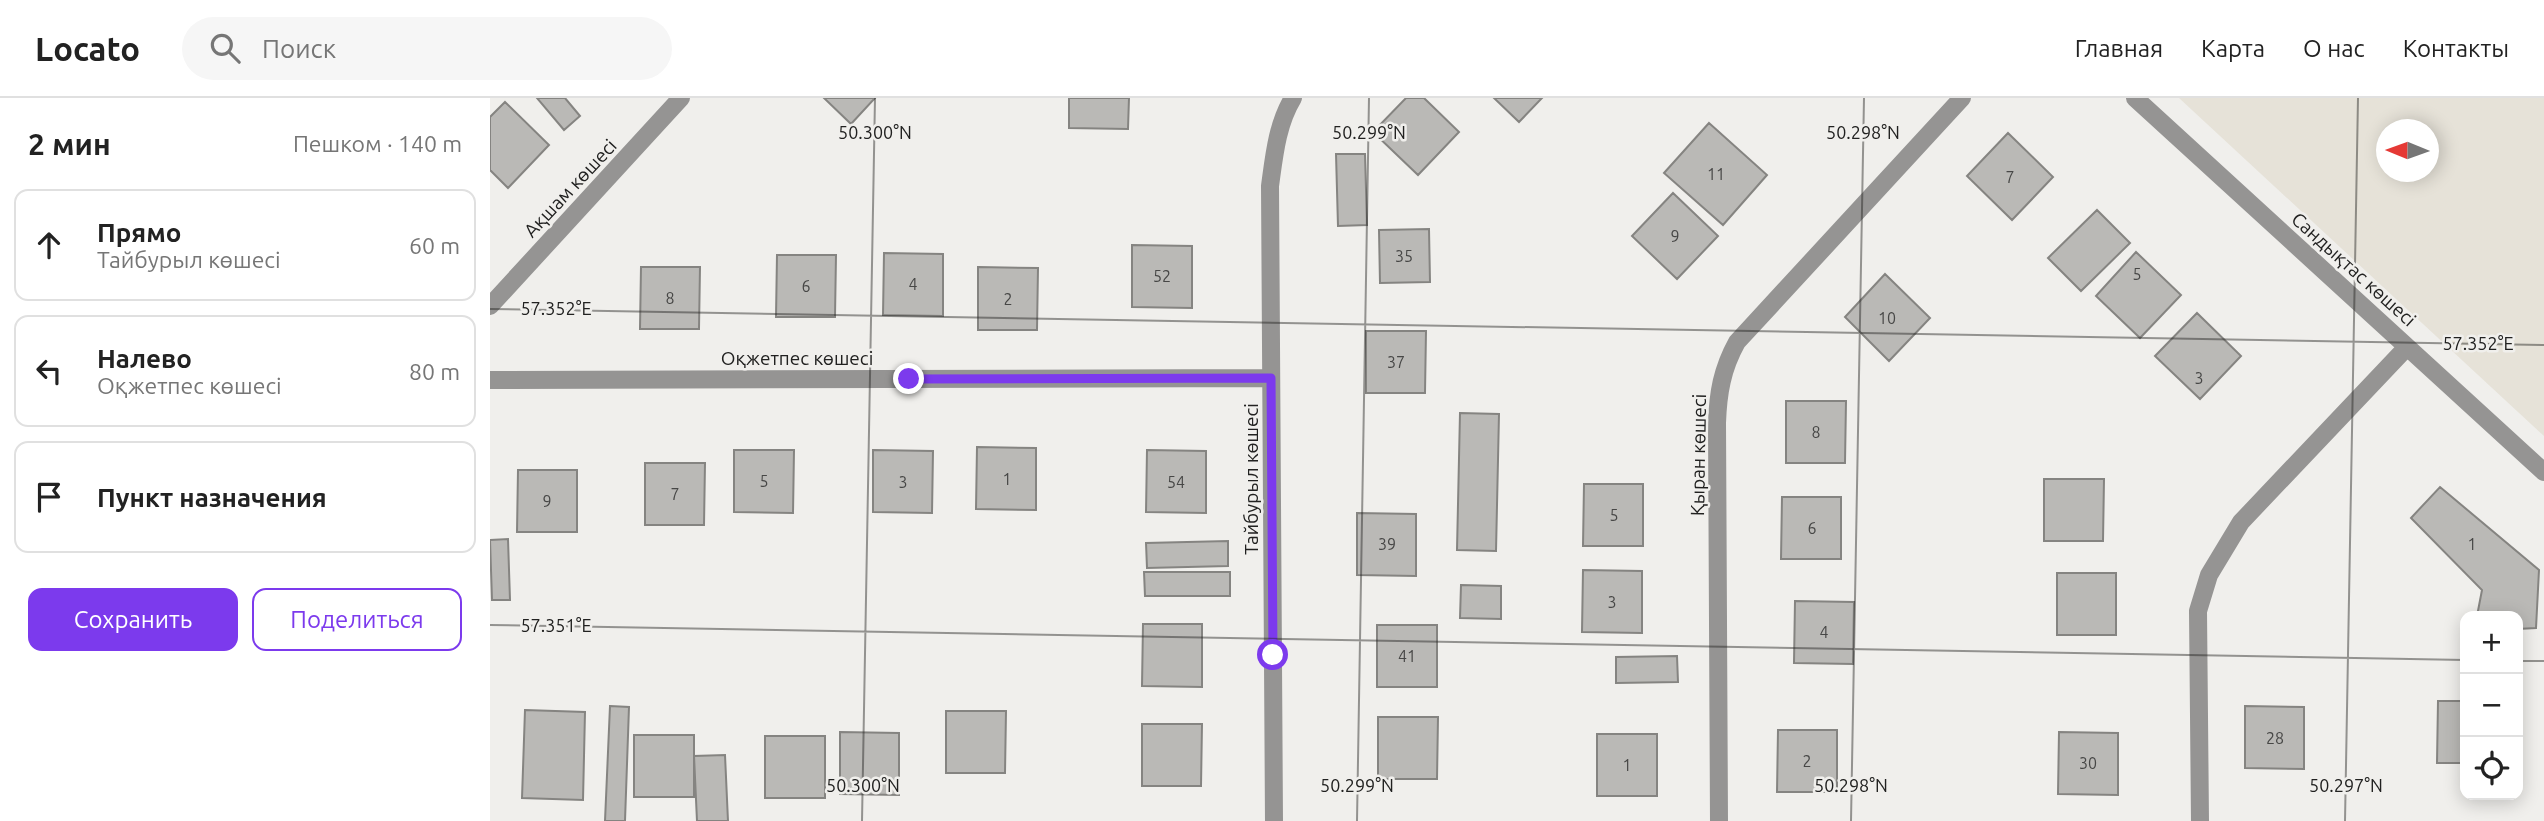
<!DOCTYPE html>
<html lang="ru">
<head>
<meta charset="utf-8">
<style>
  body { margin:0; font-family:Ubuntu,sans-serif; background:#f6f6f6; color:#222 }
  .controls { position:absolute; right:21px; bottom:21px; display:grid; overflow:hidden; border-radius:14px; box-shadow:0 4px 18px #0003 }
  .controls button { width:63px; height:63px; display:grid; place-items:center; padding:0; border:0; border-bottom:2px solid #e0e0e0; background:#fff; color:#222; font:35px sans-serif }
  .compass { position:absolute; left:1886px; top:21px; width:63px; height:63px; border-radius:50%; background:#fff; box-shadow:0 4px 18px #0003; rotate:271deg }
  .stop { position:absolute; width:21px; height:21px; margin:-16px; border:5px solid #7c3aed; border-radius:50%; background:#fff }
  .stop.end { background:#7c3aed; border-color:#fff; box-shadow:0 2px 7px #0008 }
  .list { margin:0; padding:0; list-style:none }
  h2 { display:flex; justify-content:space-between; align-items:center; height:91px; margin:0; padding:0 28px; font-size:30px }
  h2 small { font-size:23px; font-weight:400; color:#767676 }
  .list li { display:grid; grid-template-columns:46px 1fr auto; gap:21px; align-items:center; box-sizing:border-box; height:112px; margin:0 14px 14px; padding:0 14px; border:2px solid #e0e0e0; border-radius:14px }
  .list b { display:block; font-size:26px; white-space:nowrap }
  .list p { margin:0; font-size:23px; white-space:nowrap; color:#767676 }
  .list em { font-size:23px; font-style:normal; color:#767676 }
  .actions { display:flex; gap:14px; padding:21px 28px }
  .actions a { flex:1; padding:16px 0; border:2px solid #7c3aed; border-radius:14px; text-align:center; font-size:24px; color:#7c3aed }
  .actions .main { background:#7c3aed; color:#fff }
  .icon { flex:none; width:38px; height:38px; fill:none; stroke:currentColor; stroke-width:2; stroke-linecap:round; stroke-linejoin:round }
  .map { position:relative; flex:none; width:2054px; height:723px; overflow:hidden }
  header { display:flex; align-items:center; gap:42px; box-sizing:border-box; height:98px; padding:0 35px; background:#fff; border-bottom:2px solid #e0e0e0 }
  header strong { font-size:33px }
  nav { display:flex; gap:38px; margin-inline-start:auto; font-size:24px }
  .search { width:490px; height:63px; background:#f6f6f6; display:flex; align-items:center; gap:18px; box-sizing:border-box; padding:0 24px; border-radius:38px; color:#767676; font-size:26px }
  main { display:flex }
  aside { flex:1; background:#fff }
  .map>svg:first-child { display:block }
  .built { fill:#e6e2d8; fill-rule:evenodd }
  .building { fill:#bab9b6; stroke:#858481; stroke-width:2 }
  .lines { fill:none; stroke-linecap:round; stroke-linejoin:round }
  .street { stroke:#959493; stroke-width:18 }
  .route { stroke:#7c3aed; stroke-width:9 }
  .ticks { fill:none; stroke:#212120; stroke-width:2; stroke-opacity:0.45 }
  .labels { text-anchor:middle; dominant-baseline:central; stroke-width:5; stroke-linejoin:round; paint-order:stroke }
  .number-label { font-size:16px; fill:#474746 }
  .street-label { font-size:19px; fill:#212120; stroke:#f0efec }
  .ticks-label { font-size:18px; text-anchor:middle; fill:#212120; stroke:#f0efec; stroke-width:5; stroke-linejoin:round; paint-order:stroke }
</style>
</head>
<body>
<header>
<strong>Locato</strong>
<div class="search"><svg class="icon" aria-label="search" viewBox="0 0 24 24"><circle cx="10" cy="10" r="6"/><path d="M15 15l6 6"/></svg>Поиск</div>
<nav><a>Главная</a><a>Карта</a><a>О нас</a><a>Контакты</a></nav>
</header>
<main>
<aside>
<h2>2 мин<small>Пешком · 140 m</small></h2>
<ul class="list">
<li><svg class="icon" aria-label="ahead" viewBox="0 0 24 24"><path d="M12 20V5M6 11l6-6 6 6"/></svg><div><b>Прямо</b><p>Тайбурыл көшесі</p></div><em>60 m</em></li>
<li><svg class="icon" aria-label="left" viewBox="0 0 24 24"><path d="M17 20v-9H6M10 6l-5 5 5 5"/></svg><div><b>Налево</b><p>Оқжетпес көшесі</p></div><em>80 m</em></li>
<li><svg class="icon" aria-label="arrive" viewBox="0 0 24 24"><path d="M6 21V4h12l-3 4 3 4H6"/></svg><div><b>Пункт назначения</b></div></li>
</ul>
<div class="actions"><a class="main">Сохранить</a><a>Поделиться</a></div>
</aside>
<div class="map">
<svg width="2054" height="723" viewBox="0 0 2054 723">
  <rect width="100%" height="100%" fill="#f0efec"/>
  <!-- built -->
  <path class="built" d="M1689,0H2054V338ZM1896,32H1938V74H1896Z"/>
  <!-- building -->
  <path class="building" d="M47,0H75L90,18L74,32Z
    M334,0H385L361,26Z
    M579,0H639L638,31L579,30Z
    M916,0H934L969,34L928,77L883,34Z
    M1004,0H1052L1029,24Z
    M15,4L59,47L18,90L0,72V19Z
    M1219,25L1277,77L1233,127L1174,75Z
    M1518,35L1563,79L1522,122L1477,78Z
    M846,56H875L877,127L848,128Z
    M1183,95L1228,138L1187,181L1142,138Z
    M1607,112L1640,145L1591,193L1558,160Z
    M939,131L940,184L890,185L889,132Z
    M642,147L702,148V210L642,209Z
    M1646,154L1691,197L1650,240L1606,198Z
    M394,155L453,156V218L393,217Z
    M287,157H346L345,219H286Z
    M151,169H210L209,231H150Z
    M488,169L548,170L547,232H488Z
    M1395,176L1440,220L1399,263L1355,219Z
    M1707,215L1751,258L1710,301L1665,258Z
    M876,233H936L935,295H876Z
    M1296,303H1356L1355,365H1296Z
    M970,315L1009,316L1006,453L967,452Z
    M487,349L546,350V412L486,411Z
    M244,352H304L303,415L244,414Z
    M383,352L443,353L442,415L383,414Z
    M657,352L716,353V415L656,414Z
    M155,365H215L214,427H155Z
    M28,372H87V434H27Z
    M1554,381H1614L1613,443H1554Z
    M1094,386H1153V448H1093Z
    M1950,389L2049,472L2046,530L2028,531V518H1987L1992,492L1921,420Z
    M1292,399H1351V461H1291Z
    M867,415L926,416V478L867,477Z
    M18,441L20,502H2L0,442Z
    M738,443V468L657,470L656,445Z
    M1093,472L1152,473V535L1092,534Z
    M654,474H740V498H655Z
    M1567,475H1626V537H1567Z
    M971,487L1011,488V521L970,520Z
    M1305,503L1364,504L1363,566L1304,565Z
    M653,526H712V589L652,588Z
    M887,527H947V589H887Z
    M1187,558L1188,584L1126,585V559Z
    M1948,603H1975V665H1947Z
    M120,608L139,609L135,723H115Z
    M1755,608L1814,609V671L1755,670Z
    M35,612L95,614L93,702L32,700Z
    M456,613H516L515,675H456Z
    M888,619H948L947,681H888Z
    M652,626H712L711,688H652Z
    M1288,632H1347V694H1287Z
    M350,634L409,635V697L350,696Z
    M1569,634L1628,635V697L1568,696Z
    M1107,636H1167V698H1107Z
    M144,637H204V699H144Z
    M275,638H335V700H275Z
    M235,657L238,723H207L204,658Z"/>
  <g class="lines">
    <!-- street -->
    <path class="street" d="M1645,0L2054,374
      M0,208L191,0
      M0,282L781,280
      M784,723L780,88C784,59 787,26 803,0
      M1229,723L1227,325C1228,295 1232,271 1247,244L1472,0
      M1710,723L1708,513L1719,477L1751,424L1917,249"/>
  </g>
  <g class="lines">
    <!-- route -->
    <path class="route" d="M419,281L781,280L783,557"/>
  </g>
  <!-- ticks -->
  <path class="ticks" d="M0,211L2054,247M0,527L1975,562M2028,563H2054M372,723L385,0M867,723L879,0M1361,723L1374,0M1855,723L1868,0"/>
  <g class="labels">
    <!-- number labels -->
    <g class="number-label">
      <text x="1226" y="76">11</text>
      <text x="1520" y="79">7</text>
      <text x="1185" y="138">9</text>
      <text x="914" y="158">35</text>
      <text x="1647" y="176">5</text>
      <text x="672" y="178">52</text>
      <text x="423" y="186">4</text>
      <text x="316" y="188">6</text>
      <text x="180" y="200">8</text>
      <text x="518" y="201">2</text>
      <text x="1397" y="220">10</text>
      <text x="906" y="264">37</text>
      <text x="1709" y="280">3</text>
      <text x="1326" y="334">8</text>
      <text x="517" y="381">1</text>
      <text x="274" y="383">5</text>
      <text x="413" y="384">3</text>
      <text x="686" y="384">54</text>
      <text x="185" y="396">7</text>
      <text x="57" y="403">9</text>
      <text x="1124" y="417">5</text>
      <text x="1322" y="430">6</text>
      <text x="897" y="446">39</text>
      <text x="1982" y="446">1</text>
      <text x="1122" y="504">3</text>
      <text x="1334" y="534">4</text>
      <text x="917" y="558">41</text>
      <text x="1785" y="640">28</text>
      <text x="1317" y="663">2</text>
      <text x="1598" y="665">30</text>
      <text x="1137" y="667">1</text>
    </g>
    <!-- street labels -->
    <g class="street-label">
      <text transform="translate(80 90) rotate(-47)">Ақшам көшесі</text>
      <text transform="translate(1864 171) rotate(42)">Сандықтас көшесі</text>
      <text x="307" y="260">Оқжетпес көшесі</text>
      <text transform="translate(1208 357) rotate(-89)">Қыран көшесі</text>
      <text transform="translate(761 381) rotate(-90)">Тайбурыл көшесі</text>
    </g>
  </g>
  <g class="ticks-label">
    <text x="385" y="41">50.300°N</text>
    <text x="879" y="41">50.299°N</text>
    <text x="1373" y="41">50.298°N</text>
    <text x="66" y="217">57.352°E</text>
    <text x="1988" y="252">57.352°E</text>
    <text x="66" y="534">57.351°E</text>
    <text x="373" y="694">50.300°N</text>
    <text x="867" y="694">50.299°N</text>
    <text x="1361" y="694">50.298°N</text>
    <text x="1856" y="694">50.297°N</text>
  </g>
</svg>
<div class="controls">
<button>+</button>
<button>−</button>
<button><svg class="icon" aria-label="locate" viewBox="0 0 24 24"><circle cx="12" cy="12" r="6"/><path d="M12 2v4M12 18v4M2 12h4M18 12h4"/></svg></button>
</div>
<svg class="compass" viewBox="-18 -18 36 36"><path d="M0-13l5 13h-10z" fill="#e53935"/><path d="M0 13l5-13h-10z" fill="#767676"/></svg>
<div class="stop" style="left:783px;top:557px"></div>
<div class="stop end" style="left:419px;top:281px"></div>
</div>
</main>
</body>
</html>
